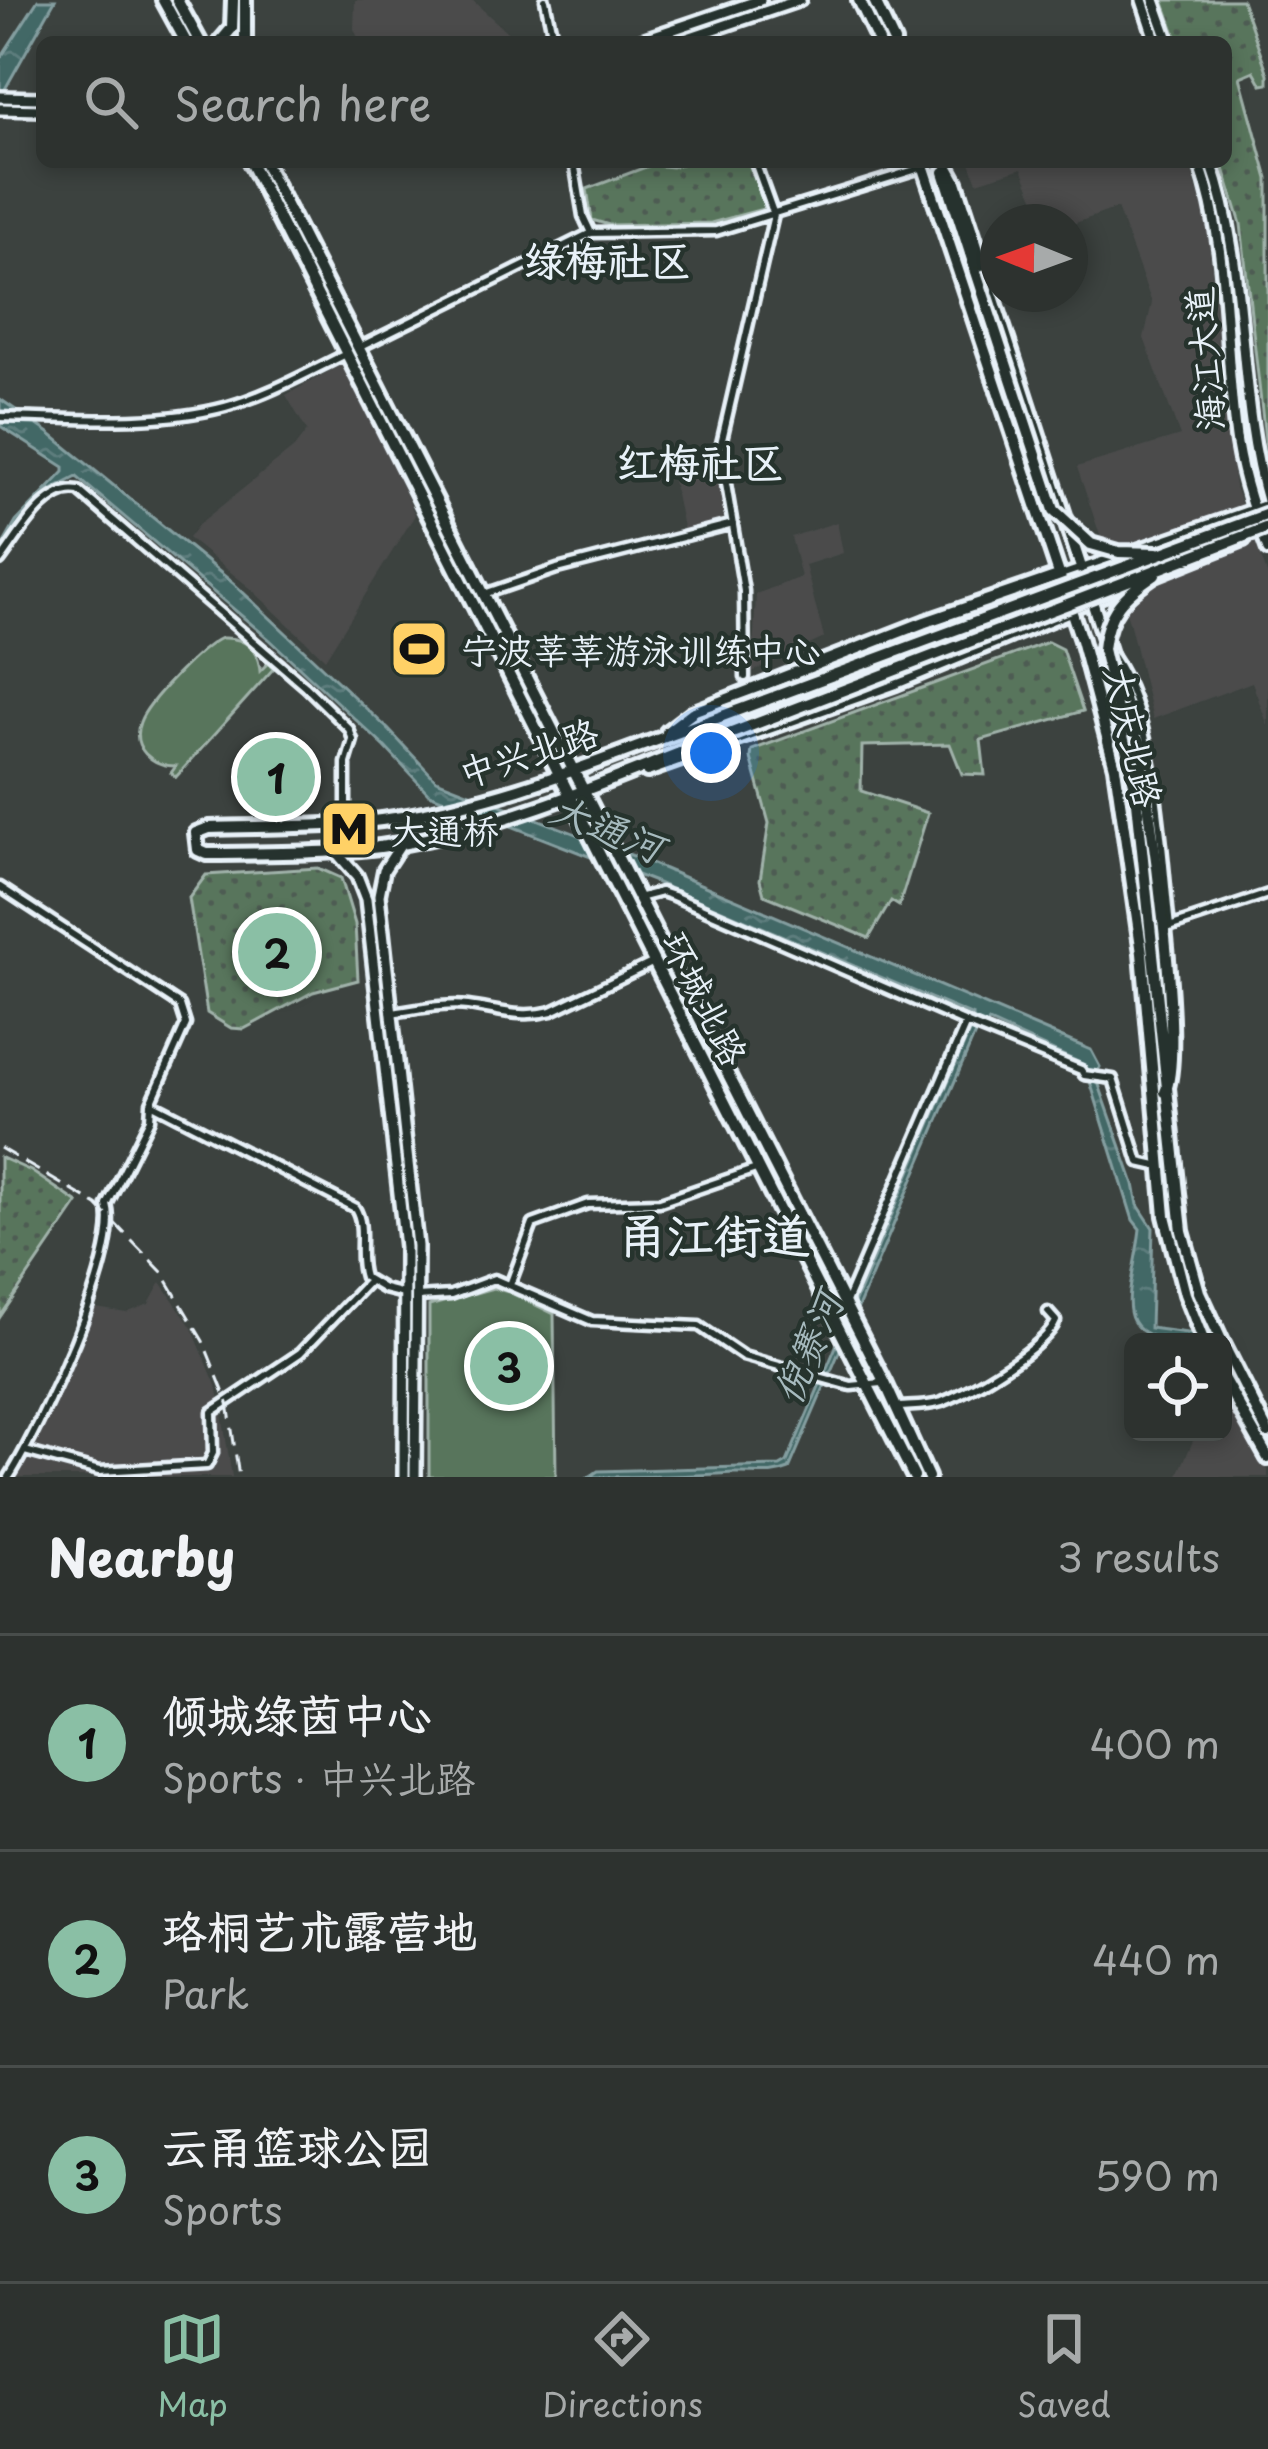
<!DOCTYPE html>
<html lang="en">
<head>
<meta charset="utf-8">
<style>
  body { margin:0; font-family:"Playpen Sans","LXGW WenKai TC",sans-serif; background:#353a37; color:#f1f3f6 }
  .controls { position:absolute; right:36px; bottom:36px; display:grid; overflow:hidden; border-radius:18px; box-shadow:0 6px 18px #0003 }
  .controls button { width:108px; height:108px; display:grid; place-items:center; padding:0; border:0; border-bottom:3px solid #484d4b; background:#2d322f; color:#f1f3f6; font:60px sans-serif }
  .compass { position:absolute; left:980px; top:204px; width:108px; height:108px; border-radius:50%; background:#2d322f; box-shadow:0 6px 18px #0003; rotate:271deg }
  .you { position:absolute; left:711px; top:753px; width:42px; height:42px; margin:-30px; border:9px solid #fff; border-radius:50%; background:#1a73e8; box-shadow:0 0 0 18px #1a73e833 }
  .badge { display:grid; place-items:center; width:78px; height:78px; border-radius:50%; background:#8abfa5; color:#111; font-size:39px; font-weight:700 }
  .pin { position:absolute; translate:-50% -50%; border:6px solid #fff; box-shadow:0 3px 12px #0006 }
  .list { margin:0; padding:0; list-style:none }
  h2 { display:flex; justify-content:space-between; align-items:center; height:156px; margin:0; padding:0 48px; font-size:51px }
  h2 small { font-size:39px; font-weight:400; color:#a7aaaa }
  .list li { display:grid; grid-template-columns:78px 1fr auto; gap:36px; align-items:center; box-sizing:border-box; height:216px; padding:0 48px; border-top:3px solid #484d4b }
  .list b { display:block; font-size:45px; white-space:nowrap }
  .list p { margin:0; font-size:39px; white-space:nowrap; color:#a7aaaa }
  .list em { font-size:39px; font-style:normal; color:#a7aaaa }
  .icon { flex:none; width:66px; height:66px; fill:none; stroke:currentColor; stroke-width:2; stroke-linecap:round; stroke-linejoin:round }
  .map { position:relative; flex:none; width:1268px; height:1477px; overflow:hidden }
  .search { position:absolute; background:#2d322f; box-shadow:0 6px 18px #0003; left:36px; right:36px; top:36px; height:132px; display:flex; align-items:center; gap:30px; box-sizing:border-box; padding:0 42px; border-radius:18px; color:#a7aaaa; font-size:45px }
  .sheet { height:804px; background:#2d322f }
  nav { display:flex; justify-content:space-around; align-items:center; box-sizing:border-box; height:168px; border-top:3px solid #484d4b; background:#2d322f; font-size:33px; color:#a7aaaa }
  nav a { display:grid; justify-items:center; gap:6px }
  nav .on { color:#8abfa5 }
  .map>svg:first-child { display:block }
  .built { fill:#4b4c4c }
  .grass { fill:url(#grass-dots); stroke:#a0b2aa; stroke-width:3 }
  .garden { fill:#58745b; stroke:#a0b2aa; stroke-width:3 }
  .water { fill:url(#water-ripples); stroke:#849ea0; stroke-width:3 }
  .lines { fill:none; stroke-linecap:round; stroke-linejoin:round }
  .street-casing { stroke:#e8f1f8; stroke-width:15 }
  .secondary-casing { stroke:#e8f1f8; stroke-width:18 }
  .primary-casing { stroke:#e8f1f8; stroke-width:20 }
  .street { stroke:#26332d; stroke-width:6 }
  .secondary { stroke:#26332d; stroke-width:9 }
  .primary { stroke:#26332d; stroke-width:10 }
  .rail { stroke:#e8f1f8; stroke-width:3; stroke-dasharray:18 9; stroke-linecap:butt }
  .primary-bridge-casing { stroke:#e8f1f8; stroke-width:20; stroke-linecap:butt }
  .primary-bridge { stroke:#26332d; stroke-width:10 }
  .labels { text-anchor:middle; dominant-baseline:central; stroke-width:9; stroke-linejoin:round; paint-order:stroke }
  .street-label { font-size:36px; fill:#e8f1f8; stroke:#26332d }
  .poi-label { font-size:36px; fill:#e8f1f8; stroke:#26332d; text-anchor:start }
  .water-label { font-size:39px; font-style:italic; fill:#a6babe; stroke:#26332d }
  .quarter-label { font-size:42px; font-weight:bold; fill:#e8f1f8; stroke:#26332d }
  .district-label { font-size:48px; font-weight:bold; fill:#e8f1f8; stroke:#26332d }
</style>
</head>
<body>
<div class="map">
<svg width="1268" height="1477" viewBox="0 0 1268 1477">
  <defs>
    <pattern id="grass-dots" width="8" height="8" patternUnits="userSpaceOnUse" patternTransform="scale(3)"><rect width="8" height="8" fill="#58745b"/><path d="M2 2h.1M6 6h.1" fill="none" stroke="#4e5c52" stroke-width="1.8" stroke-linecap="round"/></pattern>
    <pattern id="water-ripples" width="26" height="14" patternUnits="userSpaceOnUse" patternTransform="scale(3)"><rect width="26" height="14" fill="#426766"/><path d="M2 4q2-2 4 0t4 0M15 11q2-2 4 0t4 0" fill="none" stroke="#5d7d7d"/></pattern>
  </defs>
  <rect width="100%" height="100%" fill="#3c423f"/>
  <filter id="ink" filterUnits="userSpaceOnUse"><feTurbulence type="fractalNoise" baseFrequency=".00833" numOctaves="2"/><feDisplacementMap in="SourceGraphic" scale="24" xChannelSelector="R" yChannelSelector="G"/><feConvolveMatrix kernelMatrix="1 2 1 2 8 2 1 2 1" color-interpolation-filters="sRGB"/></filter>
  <g filter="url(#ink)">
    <!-- built -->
    <path class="built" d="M355,0H472L518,42H360L354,29Z
      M970,162H1189L1207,222L1235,487L1268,576V726L1252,682L1153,719L1129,621L1077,467L1180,436L1144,338L1152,303L1117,208L1070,225V222H1044L1022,168L977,182Z
      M341,365L370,412L415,515L325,659L249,587L188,538L200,523L294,448L307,431L286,395Z
      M718,459L728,522L684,532L671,471Z
      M837,522L843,553L805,565L824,638L752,672L756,594L801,577L791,537Z
      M161,1282L192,1328L218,1390L232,1477H15L72,1358L90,1307L126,1313L149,1304Z
      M1223,1390L1268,1470V1477H1177L1197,1432H1223Z"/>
    <!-- grass -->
    <path class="grass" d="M1163,0H1242L1268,74V84L1262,85L1254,71L1240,77L1268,179V465L1241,224L1222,162H1226V42H1178Z
      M688,162H750L765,200L763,209L711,223L609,225L592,220L587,189L651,165L672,167Z
      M1048,642L1062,649L1083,711L981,740L985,775L962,774L950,744L862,746L861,791L928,813L899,906L891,901L869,938L764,895L760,880L769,823L751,758L752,750Z
      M318,868L341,878L355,924L358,980L313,992L244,1029L231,1028L207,1013L189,898L206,875Z
      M0,1157L31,1171L78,1203L0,1317Z"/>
    <!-- garden -->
    <path class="garden" d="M221,638C244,637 258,647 260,671L268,663L274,668L176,777L171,773L176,766C152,766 130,748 140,722C147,702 201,647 221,638Z
      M493,1288L509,1292L554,1314L556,1477H429V1306Z"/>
    <!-- water -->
    <path class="water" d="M38,0H55L0,98V59Z
      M0,399L49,433L233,583L388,729L436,780L641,859L1091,1050L1100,1067L1096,1073L1098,1082L1134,1184L1138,1205L1153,1228L1150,1328L1194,1334L1198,1342C1102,1342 1132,1298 1140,1229L1133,1220L1085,1065L989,1022L975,1034L789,1469C770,1477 755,1472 734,1473C687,1476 637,1477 589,1477L598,1471L780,1466L787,1462L973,1023V1016L655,882L429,794L385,747L269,639L77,477L48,492L0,550L16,522L64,472V467L0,426Z"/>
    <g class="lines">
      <defs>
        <path id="street" d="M545,0L554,42
          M574,162L583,216L591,233
          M358,348L591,233L716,231L924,167
          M0,417C74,418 153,426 225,407C268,395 307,373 346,354
          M1135,549L1268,503
          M0,561C18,538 46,484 79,491L305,686L349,729L353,740L346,763V823
          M1061,575L1122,554
          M1157,576L1245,541
          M484,594L557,569L733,524
          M1074,609L1134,585
          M1113,657C1158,722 1161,849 1170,927
          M745,677L744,591L720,448L774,215L755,162
          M0,887L180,1005L186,1024L151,1103L355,1208C367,1227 356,1254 364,1277L384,1289L404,1294
          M638,898L661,892L673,896L966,1023L845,1304
          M1169,927L1268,894
          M391,1013C415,1010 444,1003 468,1006C499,1010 521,1019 552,1011L654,962
          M968,1024L1081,1070L1084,1075L1113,1079L1139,1162L1161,1167
          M510,1285L533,1224L588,1204L660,1202L756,1169
          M417,1297L451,1295L494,1279L592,1321L699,1326L743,1356L851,1386L882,1383
          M896,1407C911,1406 928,1407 942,1402C970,1391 1046,1347 1056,1321L1048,1312
          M25,1451L99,1471L207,1465L213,1453L212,1412L300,1353L368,1282
          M9,1477C39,1430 122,1254 107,1205L150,1119L151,1104"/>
        <path id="secondary" d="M1142,0L1156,42
          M1154,0L1169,42
          M636,42L760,0
          M676,42L800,0
          M0,97L42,98
          M0,109L42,110
          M1199,162C1231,253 1223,350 1237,444C1243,481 1255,515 1268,550
          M1211,162C1250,273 1235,392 1268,504
          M401,844L384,870L379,895L417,1246L415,1477
          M336,852L357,876L366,899L405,1247L404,1477"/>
        <path id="primary" d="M163,0L186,42
          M177,0L200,42
          M859,0L879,42
          M874,0L894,42
          M220,42L232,28L233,0
          M245,42V0
          M250,162L914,1477
          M264,162L885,1383L928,1477
          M922,162L1081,640L1115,767L1142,953L1165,1216L1185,1294L1204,1342
          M945,162L956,182L1137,740C1149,794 1186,1053 1165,1092
          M944,172L976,272
          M698,725C600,760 500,803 395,818C334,828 271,826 209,828L196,833L198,850L207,854C280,853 354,855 426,839C522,819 612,779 703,744
          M667,732L692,713L925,622L1058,576
          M647,771L896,683L1070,611
          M1136,792L1182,1231L1199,1292L1222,1342
          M1223,1344L1268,1433
          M1223,1378L1268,1458"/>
      </defs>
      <!-- street casing -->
      <use href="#street" class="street-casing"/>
      <!-- secondary casing -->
      <use href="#secondary" class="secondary-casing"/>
      <!-- primary casing -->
      <use href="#primary" class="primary-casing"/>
      <!-- street -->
      <use href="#street" class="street"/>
      <!-- secondary -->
      <use href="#secondary" class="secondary"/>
      <!-- primary -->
      <use href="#primary" class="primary"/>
      <!-- rail -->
      <path class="rail" d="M0,1148L97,1205L162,1272L203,1341L228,1403L239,1477"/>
      <defs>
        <path id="primary-bridge" d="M976,272L1054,510L1091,544L1119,552L1157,553
          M698,725L1268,514
          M703,744L1268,527
          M1136,792L1103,649C1107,611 1124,595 1155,574"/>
      </defs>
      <!-- primary-bridge casing -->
      <use href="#primary-bridge" class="primary-bridge-casing"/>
      <!-- primary-bridge -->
      <use href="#primary-bridge" class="primary-bridge"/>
    </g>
  </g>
  <!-- icons -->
  <defs>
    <symbol id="stadium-square" viewBox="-11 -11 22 22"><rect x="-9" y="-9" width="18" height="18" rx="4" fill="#ffd166" stroke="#26332d"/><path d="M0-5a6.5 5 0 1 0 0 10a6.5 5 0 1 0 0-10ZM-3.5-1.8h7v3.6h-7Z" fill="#111"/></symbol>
    <symbol id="metro-square" viewBox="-11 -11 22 22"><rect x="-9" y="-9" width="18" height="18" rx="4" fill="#ffd166" stroke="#26332d"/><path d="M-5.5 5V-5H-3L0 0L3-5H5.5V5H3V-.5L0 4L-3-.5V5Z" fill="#111"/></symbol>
  </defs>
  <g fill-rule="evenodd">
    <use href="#stadium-square" x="386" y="616" width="66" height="66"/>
    <use href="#metro-square" x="316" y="796" width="66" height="66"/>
  </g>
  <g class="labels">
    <!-- street labels -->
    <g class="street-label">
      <text transform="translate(1203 359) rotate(-95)">海江大道</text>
      <text transform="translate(1135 736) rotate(77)">大庆北路</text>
      <text transform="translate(528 751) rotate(-18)">中兴北路</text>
      <text transform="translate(706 998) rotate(63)">环城北路</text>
    </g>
    <!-- poi labels -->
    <g class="poi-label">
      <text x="461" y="649">宁波莘莘游泳训练中心</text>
      <text x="391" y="829">大通桥</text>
    </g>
    <!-- water labels -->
    <g class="water-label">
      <text transform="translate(608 826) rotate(22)">大通河</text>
      <text transform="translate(806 1347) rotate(-67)">倪赛河</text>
    </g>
    <!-- quarter labels -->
    <g class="quarter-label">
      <text x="607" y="258">绿梅社区</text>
      <text x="700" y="460">红梅社区</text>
    </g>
    <!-- district labels -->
    <g class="district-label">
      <text x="714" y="1233">甬江街道</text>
    </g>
  </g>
</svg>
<div class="controls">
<button><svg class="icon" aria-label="locate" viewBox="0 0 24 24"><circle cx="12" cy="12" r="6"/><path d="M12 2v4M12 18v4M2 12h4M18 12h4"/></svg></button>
</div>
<svg class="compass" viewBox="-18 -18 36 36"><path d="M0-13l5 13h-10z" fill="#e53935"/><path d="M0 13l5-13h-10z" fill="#a7aaaa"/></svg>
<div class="you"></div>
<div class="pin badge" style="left:276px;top:777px">1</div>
<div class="pin badge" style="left:277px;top:952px">2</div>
<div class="pin badge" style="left:509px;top:1366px">3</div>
<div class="search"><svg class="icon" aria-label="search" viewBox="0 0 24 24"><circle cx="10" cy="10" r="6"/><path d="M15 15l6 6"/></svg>Search here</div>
</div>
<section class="sheet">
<h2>Nearby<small>3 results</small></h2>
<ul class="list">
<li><span class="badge">1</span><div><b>倾城绿茵中心</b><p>Sports · 中兴北路</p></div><em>400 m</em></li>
<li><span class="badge">2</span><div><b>珞桐艺术露营地</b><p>Park</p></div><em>440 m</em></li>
<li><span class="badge">3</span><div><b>云甬篮球公园</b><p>Sports</p></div><em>590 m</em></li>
</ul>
</section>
<nav>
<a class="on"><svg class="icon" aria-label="map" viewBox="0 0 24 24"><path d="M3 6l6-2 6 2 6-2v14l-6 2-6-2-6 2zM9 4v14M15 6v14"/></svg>Map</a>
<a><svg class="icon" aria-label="directions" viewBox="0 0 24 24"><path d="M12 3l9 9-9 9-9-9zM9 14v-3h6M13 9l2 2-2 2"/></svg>Directions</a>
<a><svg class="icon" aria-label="saved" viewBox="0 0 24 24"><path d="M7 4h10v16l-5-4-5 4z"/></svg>Saved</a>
</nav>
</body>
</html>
